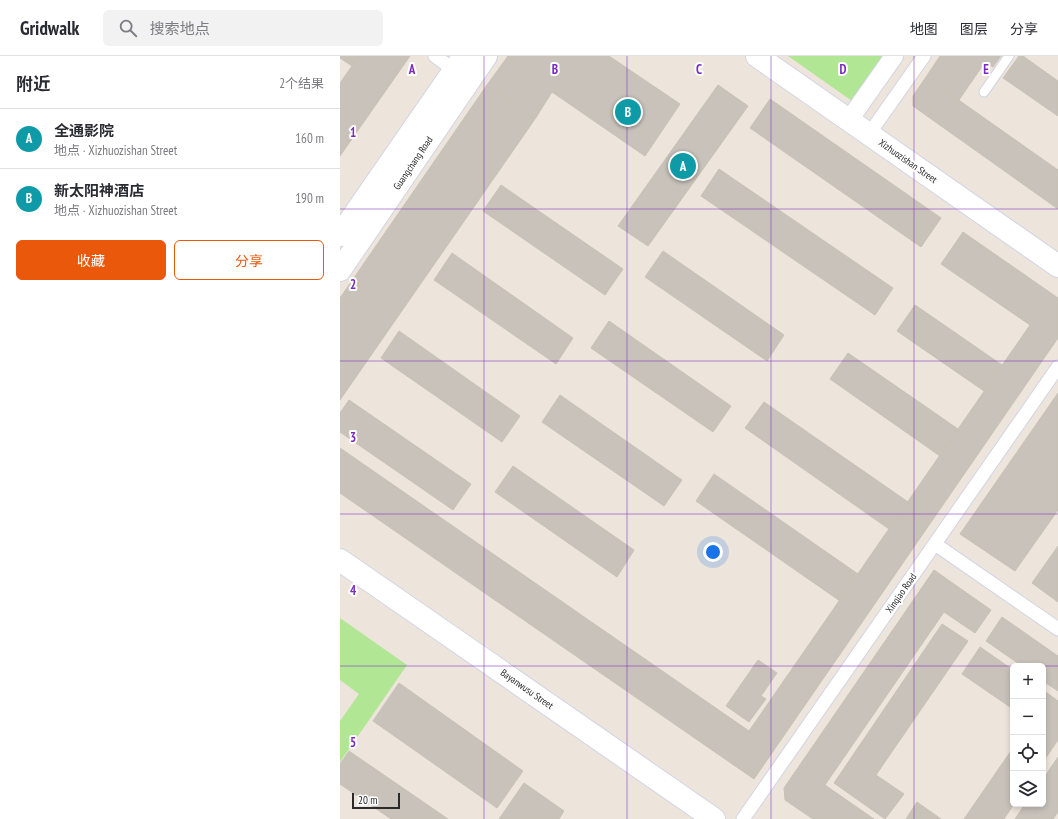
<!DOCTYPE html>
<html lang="zh">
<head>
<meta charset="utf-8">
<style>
  body { margin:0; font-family:"PT Sans Narrow","Noto Sans SC",sans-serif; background:#f2f2f3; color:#2b2b33 }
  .controls { position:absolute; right:12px; bottom:12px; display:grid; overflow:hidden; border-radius:6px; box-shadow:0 2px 6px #0003 }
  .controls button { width:36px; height:36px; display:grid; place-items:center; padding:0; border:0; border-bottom:1px solid #e1e1e2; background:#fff; color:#2b2b33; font:20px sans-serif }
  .scale { position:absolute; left:12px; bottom:10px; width:48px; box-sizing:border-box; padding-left:4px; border:2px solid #2a2a2a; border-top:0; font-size:11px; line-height:14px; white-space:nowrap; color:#2a2a2a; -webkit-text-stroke:3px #fff; paint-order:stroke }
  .you { position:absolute; left:373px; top:496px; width:14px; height:14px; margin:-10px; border:3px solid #fff; border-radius:50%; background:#1a73e8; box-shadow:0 0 0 6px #1a73e833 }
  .badge { display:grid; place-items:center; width:26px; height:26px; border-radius:50%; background:#ea580c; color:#fff; font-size:13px; font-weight:700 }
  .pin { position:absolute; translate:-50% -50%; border:2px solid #fff; box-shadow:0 1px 4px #0006 }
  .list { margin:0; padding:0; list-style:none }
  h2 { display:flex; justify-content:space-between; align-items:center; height:52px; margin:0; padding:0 16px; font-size:17px }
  h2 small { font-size:13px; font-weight:400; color:#7c7c81 }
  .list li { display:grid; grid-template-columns:26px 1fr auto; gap:12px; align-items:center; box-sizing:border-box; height:60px; padding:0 16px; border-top:1px solid #e1e1e2 }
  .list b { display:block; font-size:15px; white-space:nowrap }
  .list p { margin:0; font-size:13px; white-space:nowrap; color:#7c7c81 }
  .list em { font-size:13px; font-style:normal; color:#7c7c81 }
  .actions { display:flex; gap:8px; padding:12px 16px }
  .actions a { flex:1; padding:9px 0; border:1px solid #ea580c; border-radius:6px; text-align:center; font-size:14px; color:#ea580c }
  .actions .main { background:#ea580c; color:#fff }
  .icon { flex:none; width:22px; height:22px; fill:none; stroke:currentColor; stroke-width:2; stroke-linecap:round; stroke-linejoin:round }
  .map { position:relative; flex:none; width:718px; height:763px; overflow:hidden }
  header { display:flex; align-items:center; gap:24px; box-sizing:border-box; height:56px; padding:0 20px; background:#fff; border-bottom:1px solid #e1e1e2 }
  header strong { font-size:19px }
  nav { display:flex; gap:22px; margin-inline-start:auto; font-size:14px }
  .search { width:280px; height:36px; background:#f2f2f3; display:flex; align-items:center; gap:10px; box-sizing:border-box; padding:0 14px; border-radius:6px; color:#7c7c81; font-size:15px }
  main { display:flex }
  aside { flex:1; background:#fff }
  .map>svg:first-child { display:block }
  .green { fill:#b1e695 }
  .building { fill:#c8c2bb; stroke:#c8c1b5 }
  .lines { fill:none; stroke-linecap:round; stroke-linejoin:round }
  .service-casing { stroke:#d1d4e4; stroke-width:11 }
  .pedestrian-casing { stroke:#d1d4e4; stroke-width:15 }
  .minor-casing { stroke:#d1d4e4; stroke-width:20 }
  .tertiary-casing { stroke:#d1d4e4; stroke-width:24 }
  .service { stroke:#fff; stroke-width:9 }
  .pedestrian { stroke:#fff; stroke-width:13 }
  .minor { stroke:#fff; stroke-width:18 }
  .tertiary { stroke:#fff; stroke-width:22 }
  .grid { fill:none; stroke:#7b2cbf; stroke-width:1; stroke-opacity:0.55 }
  .labels { text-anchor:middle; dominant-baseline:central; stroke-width:4; stroke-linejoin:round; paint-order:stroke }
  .street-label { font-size:10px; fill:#2a2a2a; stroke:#fff }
  .grid-label { font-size:13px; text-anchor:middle; font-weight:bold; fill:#7b2cbf; stroke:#fff; stroke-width:4; stroke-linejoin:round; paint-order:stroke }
</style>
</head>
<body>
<header>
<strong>Gridwalk</strong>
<div class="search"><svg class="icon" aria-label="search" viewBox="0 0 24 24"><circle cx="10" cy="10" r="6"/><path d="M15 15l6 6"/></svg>搜索地点</div>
<nav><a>地图</a><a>图层</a><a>分享</a></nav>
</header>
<main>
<aside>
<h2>附近<small>2个结果</small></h2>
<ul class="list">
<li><span class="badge" style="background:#0f9aa8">A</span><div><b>全通影院</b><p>地点 · Xizhuozishan Street</p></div><em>160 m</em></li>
<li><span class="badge" style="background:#0f9aa8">B</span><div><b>新太阳神酒店</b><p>地点 · Xizhuozishan Street</p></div><em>190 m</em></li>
</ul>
<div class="actions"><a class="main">收藏</a><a>分享</a></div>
</aside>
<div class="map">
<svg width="718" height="763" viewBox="0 0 718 763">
  <rect width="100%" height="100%" fill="#ede5db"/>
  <!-- green -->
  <path class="green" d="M448,0H544L512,45Z
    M0,562L67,609L0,706V665L19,638L0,624Z"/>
  <!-- building -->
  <path class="building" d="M0,0H19L12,10L0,2Z
    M19,0H70L0,100V27Z
    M168,0H269L340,48L305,100L212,36L195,63L147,29Z
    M600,0H661L653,11L645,6L619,44L586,21Z
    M679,0H683L718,25V60L663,22Z
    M586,21L718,114V153L573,50V40Z
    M147,29L195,63L0,344V242Z
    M378,29L408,50L308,190L278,170Z
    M430,43L601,162L581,191L410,72Z
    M379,113L553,232L535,259L361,140Z
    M161,129L283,213L265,239L143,155Z
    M623,176L718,242V282L414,723L0,437V392L409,675L690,269L601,208Z
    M323,195L444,279L427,305L305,221Z
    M112,197L233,282L216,308L94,224Z
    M575,249L662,309L644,335L557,275Z
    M269,265L391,350L373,376L251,292Z
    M59,275L180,360L162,386L41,302Z
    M508,297L618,373L600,400L490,323Z
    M718,337V454L675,515L620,478Z
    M220,339L342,424L324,450L202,366Z
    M9,344L131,428L113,454L0,376V357Z
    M424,346L568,446L549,473L405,372Z
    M173,410L294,494L277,521L155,436Z
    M374,418L518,518L500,545L356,445Z
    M718,490V546L692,527Z
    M594,514L651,554L635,577L604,556L485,729L534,763H473L445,744L444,732Z
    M662,561L718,600V635L703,625V610H682L646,585Z
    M602,568L628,585L536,719L564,738L545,763L494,727Z
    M640,591L673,614V653L622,618Z
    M418,604L437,617L421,640L426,643L409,666L386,650Z
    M59,627L183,715L157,752L33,665Z
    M703,634L718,645V684L703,706Z
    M673,692V748H674L664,763H624Z
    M9,695L108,763H51L0,728V708Z
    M718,701V756L713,763H675L685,748H703V723Z
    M184,727L224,755L219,763H159Z
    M577,746L601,763H566Z"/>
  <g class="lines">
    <defs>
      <path id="service" d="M644,36L669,0"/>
      <path id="pedestrian" d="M95,0L114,14
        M529,78L584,0
        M595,488L718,573
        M403,763L718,311"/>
      <path id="minor" d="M509,64L554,0"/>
      <path id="tertiary" d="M417,0L718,210
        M0,179L124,0
        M0,214L146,0
        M0,504L374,763"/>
    </defs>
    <!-- service casing -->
    <use href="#service" class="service-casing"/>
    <!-- pedestrian casing -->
    <use href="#pedestrian" class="pedestrian-casing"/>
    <!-- minor casing -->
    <use href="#minor" class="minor-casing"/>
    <!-- tertiary casing -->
    <use href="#tertiary" class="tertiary-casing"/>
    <!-- service -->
    <use href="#service" class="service"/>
    <!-- pedestrian -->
    <use href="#pedestrian" class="pedestrian"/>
    <!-- minor -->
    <use href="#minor" class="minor"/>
    <!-- tertiary -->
    <use href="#tertiary" class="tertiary"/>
  </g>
  <!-- grid -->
  <path class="grid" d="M144,0V763M287,0V763M431,0V763M574,0V763M0,153H718M0,305H718M0,458H718M0,610H673M703,610H718"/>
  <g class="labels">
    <!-- street labels -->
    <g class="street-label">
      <text transform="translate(568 105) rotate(35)">Xizhuozishan Street</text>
      <text transform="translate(73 107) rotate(-56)">Guangchang Road</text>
      <text transform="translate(561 537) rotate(-55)">Xinqiao Road</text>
      <text transform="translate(187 633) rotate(35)">Bayanwusu Street</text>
    </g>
  </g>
  <g class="grid-label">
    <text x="72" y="18">A</text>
    <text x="215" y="18">B</text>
    <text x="359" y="18">C</text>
    <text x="503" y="18">D</text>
    <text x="646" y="18">E</text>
    <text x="13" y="81">1</text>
    <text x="13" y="233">2</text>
    <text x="13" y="386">3</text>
    <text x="13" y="539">4</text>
    <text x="13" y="691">5</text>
  </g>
</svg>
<div class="controls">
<button>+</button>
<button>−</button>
<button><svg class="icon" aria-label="locate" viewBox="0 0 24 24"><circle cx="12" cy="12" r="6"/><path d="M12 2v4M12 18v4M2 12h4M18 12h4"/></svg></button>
<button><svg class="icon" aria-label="layers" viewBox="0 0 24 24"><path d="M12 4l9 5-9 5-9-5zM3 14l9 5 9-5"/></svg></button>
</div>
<div class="scale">20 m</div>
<div class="you"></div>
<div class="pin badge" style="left:343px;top:110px;background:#0f9aa8">A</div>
<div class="pin badge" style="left:288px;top:56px;background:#0f9aa8">B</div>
</div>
</main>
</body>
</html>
